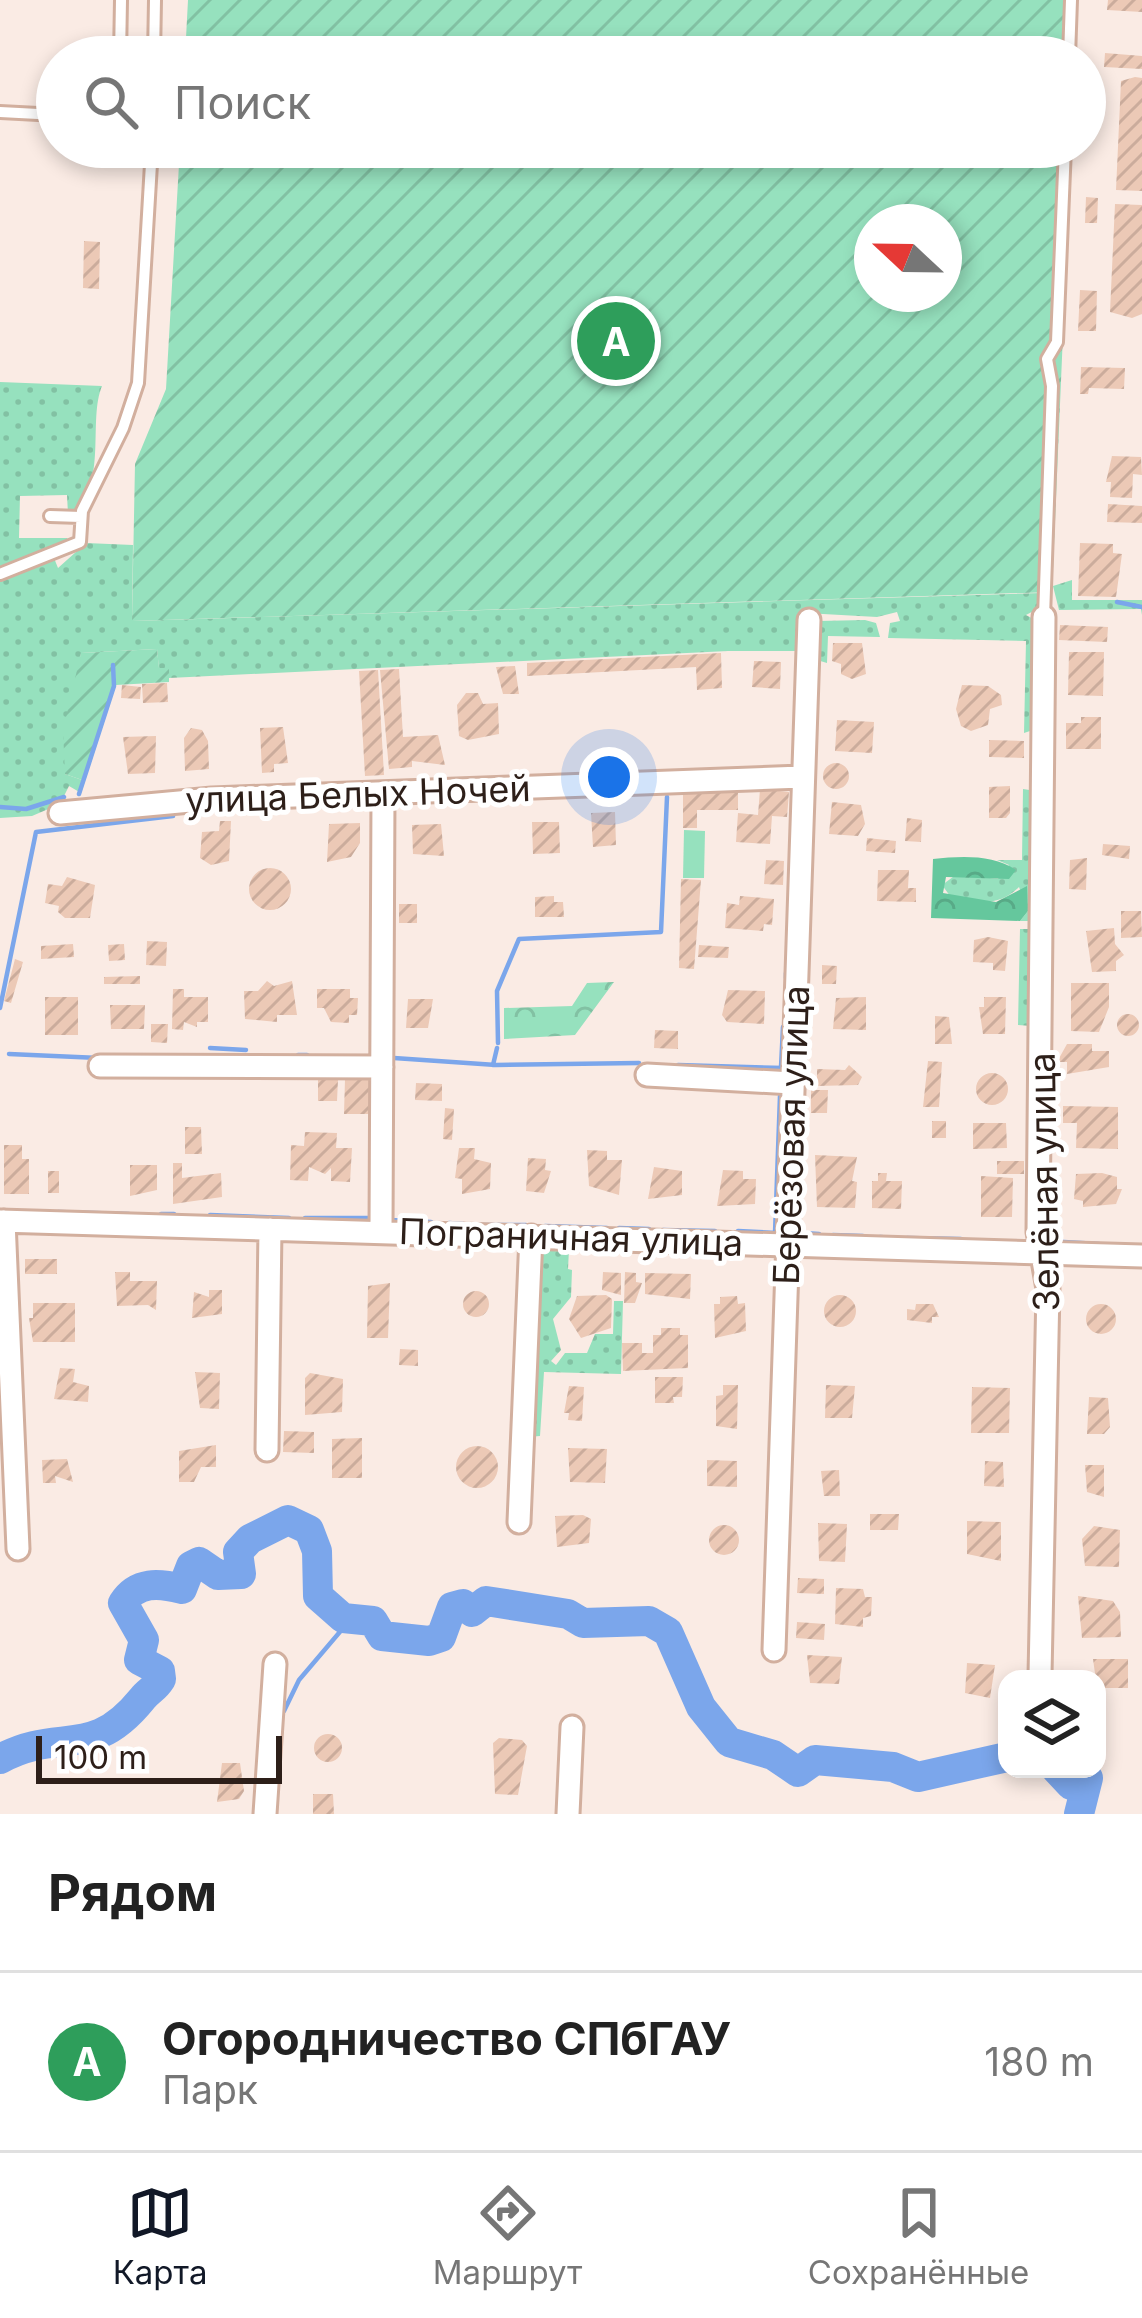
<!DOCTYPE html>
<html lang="ru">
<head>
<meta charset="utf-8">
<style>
  body { margin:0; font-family:Inter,sans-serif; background:#f2f2f2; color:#222 }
  .controls { position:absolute; right:36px; bottom:36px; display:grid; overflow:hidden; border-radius:24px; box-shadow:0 6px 18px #0003 }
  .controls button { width:108px; height:108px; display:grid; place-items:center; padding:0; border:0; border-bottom:3px solid #e0e0e0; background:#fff; color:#222; font:60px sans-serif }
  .compass { position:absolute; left:854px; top:204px; width:108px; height:108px; border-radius:50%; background:#fff; box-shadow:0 6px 18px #0003; rotate:292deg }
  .scale { position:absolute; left:36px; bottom:30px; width:246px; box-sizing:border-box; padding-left:12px; border:6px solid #2d1f19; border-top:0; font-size:33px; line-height:42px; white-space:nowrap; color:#2d1f19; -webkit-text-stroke:9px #fff; paint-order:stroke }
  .you { position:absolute; left:609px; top:777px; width:42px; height:42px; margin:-30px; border:9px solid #fff; border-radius:50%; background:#1a73e8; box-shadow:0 0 0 18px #1a73e833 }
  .badge { display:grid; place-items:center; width:78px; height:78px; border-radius:50%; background:#111827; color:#fff; font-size:39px; font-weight:700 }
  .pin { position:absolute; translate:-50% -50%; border:6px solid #fff; box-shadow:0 3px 12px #0006 }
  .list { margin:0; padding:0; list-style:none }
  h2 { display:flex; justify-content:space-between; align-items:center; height:156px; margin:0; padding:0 48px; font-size:51px }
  h2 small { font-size:39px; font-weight:400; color:#767676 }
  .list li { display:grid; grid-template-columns:78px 1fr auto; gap:36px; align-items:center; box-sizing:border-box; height:180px; padding:0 48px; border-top:3px solid #e0e0e0 }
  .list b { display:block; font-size:45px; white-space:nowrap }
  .list p { margin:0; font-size:39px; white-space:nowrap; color:#767676 }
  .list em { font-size:39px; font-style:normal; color:#767676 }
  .icon { flex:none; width:66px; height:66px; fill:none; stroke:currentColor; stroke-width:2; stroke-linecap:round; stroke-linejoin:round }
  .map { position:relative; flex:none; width:1142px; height:1814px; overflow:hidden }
  .search { position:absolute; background:#fff; box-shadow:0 6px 18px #0003; left:36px; right:36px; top:36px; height:132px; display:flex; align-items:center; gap:30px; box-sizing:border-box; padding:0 42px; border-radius:66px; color:#767676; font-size:45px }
  .sheet { height:336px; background:#fff }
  nav { display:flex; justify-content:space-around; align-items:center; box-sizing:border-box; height:168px; border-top:3px solid #e0e0e0; background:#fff; font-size:33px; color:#767676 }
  nav a { display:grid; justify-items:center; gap:6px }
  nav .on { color:#111827 }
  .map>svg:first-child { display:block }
  .grass { fill:url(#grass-dots) }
  .forest { fill:url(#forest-crowns) }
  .park { fill:url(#park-crowns) }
  .garden { fill:url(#garden-furrows); fill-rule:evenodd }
  .pitch { fill:#96e1be }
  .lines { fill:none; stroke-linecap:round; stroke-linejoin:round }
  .stream { stroke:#7ba6eb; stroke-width:4.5 }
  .river { stroke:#7ba6eb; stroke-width:30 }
  .building { fill:url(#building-hatch) }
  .service-casing { stroke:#d2af9e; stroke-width:16 }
  .minor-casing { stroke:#d2af9e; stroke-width:27 }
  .service { stroke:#fff; stroke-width:10 }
  .minor { stroke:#fff; stroke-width:21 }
  .labels { text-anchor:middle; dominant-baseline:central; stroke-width:10; stroke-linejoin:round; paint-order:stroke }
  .street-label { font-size:36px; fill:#2d1f19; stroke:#fff }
</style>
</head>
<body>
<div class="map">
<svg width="1142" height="1814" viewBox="0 0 1142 1814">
  <defs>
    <pattern id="grass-dots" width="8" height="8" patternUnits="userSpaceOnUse" patternTransform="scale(3)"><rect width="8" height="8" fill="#96e1be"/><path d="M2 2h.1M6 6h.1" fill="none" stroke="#82c1a3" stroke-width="1.8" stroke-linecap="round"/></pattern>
    <pattern id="forest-crowns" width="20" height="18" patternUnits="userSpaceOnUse" patternTransform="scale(3)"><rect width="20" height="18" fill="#65c79d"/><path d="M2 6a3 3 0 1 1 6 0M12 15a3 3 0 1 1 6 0" fill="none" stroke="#58aa87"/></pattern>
    <pattern id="park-crowns" width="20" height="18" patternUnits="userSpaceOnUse" patternTransform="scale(3)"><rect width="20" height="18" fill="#96e1be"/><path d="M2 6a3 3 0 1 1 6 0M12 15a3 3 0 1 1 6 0" fill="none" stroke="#82c1a3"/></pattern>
    <pattern id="garden-furrows" width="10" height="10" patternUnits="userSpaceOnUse" patternTransform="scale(3)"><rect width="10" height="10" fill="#96e1be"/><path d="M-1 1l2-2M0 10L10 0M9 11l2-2" fill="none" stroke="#82c1a3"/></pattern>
    <pattern id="building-hatch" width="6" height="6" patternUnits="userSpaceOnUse" patternTransform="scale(3)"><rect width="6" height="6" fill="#ecc9b6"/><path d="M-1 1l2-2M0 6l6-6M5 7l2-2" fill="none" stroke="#cbac9c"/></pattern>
  </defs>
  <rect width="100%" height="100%" fill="#faebe4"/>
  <!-- grass -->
  <path class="grass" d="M0,382L102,386C87,422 110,489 68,514L67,495L20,496L19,538H68L52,553L58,568L86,543L133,545L132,621L1042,593L1041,607L1026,615L1037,621L1036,729L1024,733L1026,641L888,638L890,623L900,621L897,612L877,617L805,613L801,666H797L796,651H728L169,678V668L159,669L157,649L81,653L65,774L85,781L81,793L69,786L60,804L32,816L0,818Z
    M1072,580V600H1142V615L1141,609L1059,610L1053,586Z
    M865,620L876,623L880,637L828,636L827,663L817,660L819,621Z
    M1023,789L1036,791L1038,921H1020L1028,911L1019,887C998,908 977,902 950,896L942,885L957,874L998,879L1009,865L997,860H1022Z
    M1020,929H1035L1031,1026L1018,1025Z
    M540,1245L569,1249L568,1269L572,1270L571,1297L553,1319L561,1350L551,1361L556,1365L565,1353H587L595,1334H613L614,1301H623L621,1374L544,1372L540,1436L527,1437Z"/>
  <!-- forest -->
  <path class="forest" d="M933,859C960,856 993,854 1016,870L1009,879L946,877L943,893L996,902L1027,886L1028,911L1020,921L931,918Z"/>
  <!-- park -->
  <path class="park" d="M614,982L575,1035L504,1039V1008L572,1006L587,983Z"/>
  <!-- garden -->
  <path class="garden" d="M188,0H1078L1075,57H185Z
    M180,147H1071L1052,592L132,621L135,464L166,389ZM872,222H944V294H872Z
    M157,649L159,668H169V682L116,685L85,781L65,774L63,730L81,653Z"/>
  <!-- pitch -->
  <path class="pitch" d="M684,830L705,831L704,878H683Z"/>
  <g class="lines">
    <!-- stream -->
    <path class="stream" d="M1117,602L1142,607
      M79,794L114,686L113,665
      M0,807L26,809L64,797
      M786,973V978
      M0,1008L36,832L173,816
      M498,1043L497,991L519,939L661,932L667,797
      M210,1048L246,1050
      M9,1054L99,1058
      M298,1055H307
      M394,1058L496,1065L639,1063
      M493,1065L497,1048
      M678,1065L784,1068
      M781,1067L783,1027
      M58,1212L129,1214
      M161,1214H174
      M210,1215L289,1218
      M305,1218H371
      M390,1220L431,1222
      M449,1223L463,1224
      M477,1225H526
      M545,1226L607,1228
      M619,1228L649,1229
      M663,1230L715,1231
      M738,1231L776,1233
      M775,1233L780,1096
      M804,1233L819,1234
      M833,1235L863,1236
      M880,1237L895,1238
      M907,1238L961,1239
      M1046,1241L1099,1244
      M284,1711L299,1680L350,1620"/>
    <!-- river -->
    <path class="river" d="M0,1759C60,1726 91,1762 142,1699C148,1691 155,1689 161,1679L160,1671L139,1660L144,1640L123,1603C137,1581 159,1583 182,1589L191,1566L199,1562L218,1575L241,1574L238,1552L250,1539L288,1520L309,1530L317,1551L318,1596L343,1618L373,1621L382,1636L429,1641L441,1637L452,1607L463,1604L472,1612L486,1601L568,1614L583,1623L649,1621L668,1632L701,1707L729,1742L773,1755L798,1772L815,1760L893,1767L918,1777L1007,1757
      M1056,1769L1071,1785L1088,1778L1079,1814"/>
  </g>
  <!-- building -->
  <path class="building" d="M1108,0H1142V12L1107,10Z
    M1105,53L1142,56V69L1104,67Z
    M1135,77L1142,78V191L1116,190L1121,81Z
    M1086,197L1098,198L1097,223H1085Z
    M1115,204L1142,205V314L1132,318L1110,312Z
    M84,241L100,242L99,289L83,288Z
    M1080,290L1097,291L1096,331H1078Z
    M1081,367L1125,368L1124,389L1089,388L1088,394H1080Z
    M1112,456L1141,457L1142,475L1133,474L1132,498L1110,497L1111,482H1106Z
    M1108,504L1142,506V523L1107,522Z
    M1080,543L1113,544V553L1122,554L1116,597L1078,596Z
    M1060,625L1108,627L1107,642L1059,640Z
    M833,643H862L866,674L852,679L841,674V664L832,661Z
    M1069,652H1104L1103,696L1068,695Z
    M721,653L722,688L697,690L696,667L527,676V663Z
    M754,661L781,662L780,689L752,687Z
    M515,666L519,694H503L496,667Z
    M399,669L403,737L438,735L445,765L412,761V767L389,769L380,670Z
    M378,670L384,775L365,776L359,671Z
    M167,683L168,702L143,703L142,684Z
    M122,685L141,687L140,699L121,698Z
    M962,685L988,686L1001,695L1002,705L990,709L988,725L971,731L961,726L956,709Z
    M466,693H478L483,704L498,703L499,734L468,740L459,736L457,705Z
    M1081,717H1101V749H1066V723H1081Z
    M837,720L874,722L872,753L835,751Z
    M283,727L288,763L274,764V772L262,773L260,728Z
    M191,728L202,730L208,741L209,769L185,771L184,738Z
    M156,736L155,773L128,774L123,737Z
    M989,740L1024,741V758L989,757Z
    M823 776a13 13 0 1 1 26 0a13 13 0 1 1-26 0Z
    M1010,786V813L1006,818H989V787Z
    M760,789L789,792L787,817L772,816L770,844L736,842L738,813L758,815Z
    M683,791L738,792V810H697V828H683Z
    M832,802L861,805L865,824L858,836L829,834Z
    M615,812L616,845L593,847L591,813Z
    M907,818L922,820L921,842L905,841Z
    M220,821H231L229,861L211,865L200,858L202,832L219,831Z
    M532,822H559L560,853L533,854Z
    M360,823V843L351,857L327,862L329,824Z
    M441,824L444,856L413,854L412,825Z
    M867,838L896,841L895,853L866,851Z
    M1103,844L1130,846L1129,859L1102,855Z
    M1087,858L1086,890L1069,889L1070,860Z
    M766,860L784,861L783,885L764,884Z
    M249 889a21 21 0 1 1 42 0a21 21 0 1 1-42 0Z
    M878,870H909L908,888H916V902L877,901Z
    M67,877L95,885L90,918H65L58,912L59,906L45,903L48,884L62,886Z
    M681,879L701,880L694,969L679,968Z
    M554,896V902H563L564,917H535V897Z
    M740,896L774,899L772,925L764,924L763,931L725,928L727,903L739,905Z
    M399,904H417V923H399Z
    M1121,911H1141L1142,937L1121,938Z
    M1114,928L1115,944L1124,955L1116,961V971L1092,972L1086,931Z
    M988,937L1008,941L1005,971L993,970V963L973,962L974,940Z
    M147,941L167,942L166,966L146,965Z
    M73,944L74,957L41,959V946Z
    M124,944L125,960L109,961L108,945Z
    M699,945L729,947L728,958L698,957Z
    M15,959L23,962L11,1003L4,1001Z
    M822,965L837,966L836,984H822Z
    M140,976V984H104V977Z
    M267,981L274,986L292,981L297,1015H277V1022L245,1019L244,991H258Z
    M1071,983H1109V1007L1099,1032L1071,1031Z
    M173,989H184V997H208V1022H197V1027L184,1022L183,1030L172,1029Z
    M317,989H350V998H358L357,1015H349V1023L331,1022L324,1008H317Z
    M728,990L765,991L764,1024L727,1022L722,1015Z
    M45,997H78V1035H45Z
    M866,997V1030L833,1029L836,998Z
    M984,997H1006L1005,1034H983L979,1007H984Z
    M408,999H433L428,1028H406Z
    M110,1005H145L144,1029H111Z
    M1117 1025a11 11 0 1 1 22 0a11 11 0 1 1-22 0Z
    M935,1016L949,1017L952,1044H935Z
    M151,1024H168L167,1043L151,1042Z
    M655,1030L678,1031V1049L654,1048Z
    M1067,1044H1092V1051H1109V1067L1067,1074V1062H1057Z
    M928,1061L942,1062L939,1107H923Z
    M849,1065L862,1077L858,1085L817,1086V1069L845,1070Z
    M976 1089a16 16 0 1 1 32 0a16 16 0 1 1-32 0Z
    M345,1079H370L369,1114H344Z
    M318,1080H338L337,1101H318Z
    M416,1083L442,1084V1101L415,1100Z
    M811,1090H828L827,1113H811Z
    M1063,1106L1118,1107V1149L1076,1148L1077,1123H1063Z
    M445,1108L454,1109L452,1140L443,1139Z
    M932,1121H946V1138H932Z
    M973,1123H1006L1007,1148L973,1149Z
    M185,1127H201L202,1154H185Z
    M305,1132L337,1133L336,1148H352L350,1182L331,1181V1168L325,1174L309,1167L308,1181L290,1180L291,1145L304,1146Z
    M4,1145H22V1159H29V1194H4Z
    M459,1148H475L474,1159L491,1163L490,1189L462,1194V1179L455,1178Z
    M587,1150L607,1151V1160H622L619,1195L589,1186Z
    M815,1155L857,1157L852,1181L857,1182L855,1208L817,1207Z
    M528,1158L546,1159L545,1170L551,1171L544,1193L526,1191Z
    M997,1161H1024V1174H997Z
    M173,1163H182V1178L221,1173L222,1197L173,1204Z
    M130,1165H157V1190L130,1196Z
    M654,1167L682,1171V1195L648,1199Z
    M723,1170L743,1171V1179H756L755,1204L717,1206Z
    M48,1171H59V1193H48Z
    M878,1173H887L886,1181H902L901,1209L872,1208V1181H878Z
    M1102,1173L1117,1177V1189H1122L1116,1204L1083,1207V1201L1074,1199L1076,1174Z
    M981,1176L1013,1178L1012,1217H981Z
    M25,1259H57V1274H25Z
    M115,1272H130V1281H157L156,1310L148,1305L117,1306Z
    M603,1272L621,1273V1295L602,1290Z
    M625,1272L636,1273V1282L642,1283L635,1303H624Z
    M645,1273L691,1274L690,1299L645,1294Z
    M390,1283L388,1338H367L368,1286Z
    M209,1290H222V1314L192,1318L194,1292L209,1297Z
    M463 1304a13 13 0 1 1 26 0a13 13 0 1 1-26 0Z
    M606,1295L612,1299L611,1328L581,1338L569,1319L577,1296Z
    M824 1311a16 16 0 1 1 32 0a16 16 0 1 1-32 0Z
    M737,1296L738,1304L745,1303L746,1331L715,1338L714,1304H720V1297Z
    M33,1303H75V1342H33L29,1318H33Z
    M1086 1319a15 15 0 1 1 30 0a15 15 0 1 1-30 0Z
    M916,1304H933L939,1317H932V1323L907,1320V1309L915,1310Z
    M661,1328H680V1335H688V1368L623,1371L622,1343H642V1353H653V1335H661Z
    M400,1349L418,1350V1366L399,1365Z
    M60,1368L75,1369L73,1382L89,1386L88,1402L54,1399Z
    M195,1372L220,1373L219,1409L200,1408Z
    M310,1373L343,1379L342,1412L305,1415V1378Z
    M655,1377H683L682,1397H673L674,1403H655Z
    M723,1385H738L737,1429L716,1426V1396L723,1395Z
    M826,1385L855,1386L852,1418H825Z
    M569,1386L584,1387L582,1421L568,1420L569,1413H564Z
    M972,1387L1010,1388L1009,1433H971Z
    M1089,1397L1108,1398L1110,1427L1104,1434H1087Z
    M284,1431L314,1432V1453L283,1452Z
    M362,1438V1478H332V1439Z
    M216,1445V1467H201L194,1482H179V1451Z
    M456 1467a21 21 0 1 1 42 0a21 21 0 1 1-42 0Z
    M568,1448L607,1449L605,1483L570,1482Z
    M67,1459L73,1482L55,1476L56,1483H43L42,1460Z
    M707,1460L737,1461V1487L707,1486Z
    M985,1461L1003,1462L1004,1487L984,1486Z
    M1085,1465H1104V1497L1087,1492Z
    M839,1470L840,1496H824L821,1471Z
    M870,1514H899L898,1530H870Z
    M583,1515L591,1519L589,1543L557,1547L555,1516Z
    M967,1521L1001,1522V1561L967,1554Z
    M818,1523L847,1524L845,1562L819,1561Z
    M709 1540a15 15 0 1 1 30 0a15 15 0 1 1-30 0Z
    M1094,1526L1120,1530L1119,1567L1085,1566L1082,1539Z
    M798,1578L824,1579V1594L797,1593Z
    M836,1588L863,1589L865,1597H872L871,1616L863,1618V1627L835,1624Z
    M1078,1596L1113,1601L1120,1612L1121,1637L1082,1638Z
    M797,1622L825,1624L824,1640L796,1638Z
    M807,1655L842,1657L839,1684L810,1683Z
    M1093,1659H1128V1688H1097Z
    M967,1663L995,1665L990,1698L965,1693Z
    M314 1748a14 14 0 1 1 28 0a14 14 0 1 1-28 0Z
    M499,1738L522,1740L527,1746L518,1795L495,1794L493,1743Z
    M222,1763H240L244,1791L239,1799L217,1802Z
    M313,1794H333L334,1814H313Z"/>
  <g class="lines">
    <defs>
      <path id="service" d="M120,57L121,0
        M154,57L155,0
        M1069,57L1071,0
        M0,112L57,115
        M50,516L81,517
        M0,574L80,542L82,511L123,428L138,383L152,147
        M1044,617L1052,386L1047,359L1057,342L1065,147"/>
      <path id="minor" d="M60,813L212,799L802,777
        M100,1066L382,1067
        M647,1075L792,1083
        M0,1221L1142,1256
        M4,1221L18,1549
        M381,1230L383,796
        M267,1450L270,1229
        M519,1522L531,1236
        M774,1650L809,620
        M1040,1675L1048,1289L1038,1232L1044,617
        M265,1814L275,1664
        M568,1814L572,1727"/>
    </defs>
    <!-- service casing -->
    <use href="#service" class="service-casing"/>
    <!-- minor casing -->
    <use href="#minor" class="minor-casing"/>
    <!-- service -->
    <use href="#service" class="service"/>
    <!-- minor -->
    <use href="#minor" class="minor"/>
  </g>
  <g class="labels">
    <!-- street labels -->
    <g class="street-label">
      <text transform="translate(358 794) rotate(-2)">улица Белых Ночей</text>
      <text transform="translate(791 1135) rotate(-88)">Берёзовая улица</text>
      <text transform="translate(1044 1182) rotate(-91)">Зелёная улица</text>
      <text transform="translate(571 1237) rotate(2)">Пограничная улица</text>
    </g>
  </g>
</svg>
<div class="controls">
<button><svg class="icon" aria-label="layers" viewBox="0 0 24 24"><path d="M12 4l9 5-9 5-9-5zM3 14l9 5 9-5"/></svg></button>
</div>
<svg class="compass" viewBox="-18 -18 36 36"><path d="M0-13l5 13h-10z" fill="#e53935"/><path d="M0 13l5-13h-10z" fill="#767676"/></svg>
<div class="scale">100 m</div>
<div class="you"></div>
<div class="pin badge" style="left:616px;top:341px;background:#2e9e5b">A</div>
<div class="search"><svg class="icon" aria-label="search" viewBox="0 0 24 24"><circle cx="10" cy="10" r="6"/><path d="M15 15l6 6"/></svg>Поиск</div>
</div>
<section class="sheet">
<h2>Рядом<small></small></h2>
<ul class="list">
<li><span class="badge" style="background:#2e9e5b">A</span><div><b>Огородничество СПбГАУ</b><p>Парк</p></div><em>180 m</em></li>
</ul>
</section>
<nav>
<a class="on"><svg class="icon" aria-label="map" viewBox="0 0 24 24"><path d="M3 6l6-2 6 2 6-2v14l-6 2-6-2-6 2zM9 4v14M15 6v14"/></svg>Карта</a>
<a><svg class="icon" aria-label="directions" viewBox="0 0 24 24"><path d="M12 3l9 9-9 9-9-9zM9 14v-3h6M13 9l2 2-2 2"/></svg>Маршрут</a>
<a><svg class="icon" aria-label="saved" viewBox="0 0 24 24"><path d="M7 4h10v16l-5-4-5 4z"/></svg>Сохранённые</a>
</nav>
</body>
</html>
